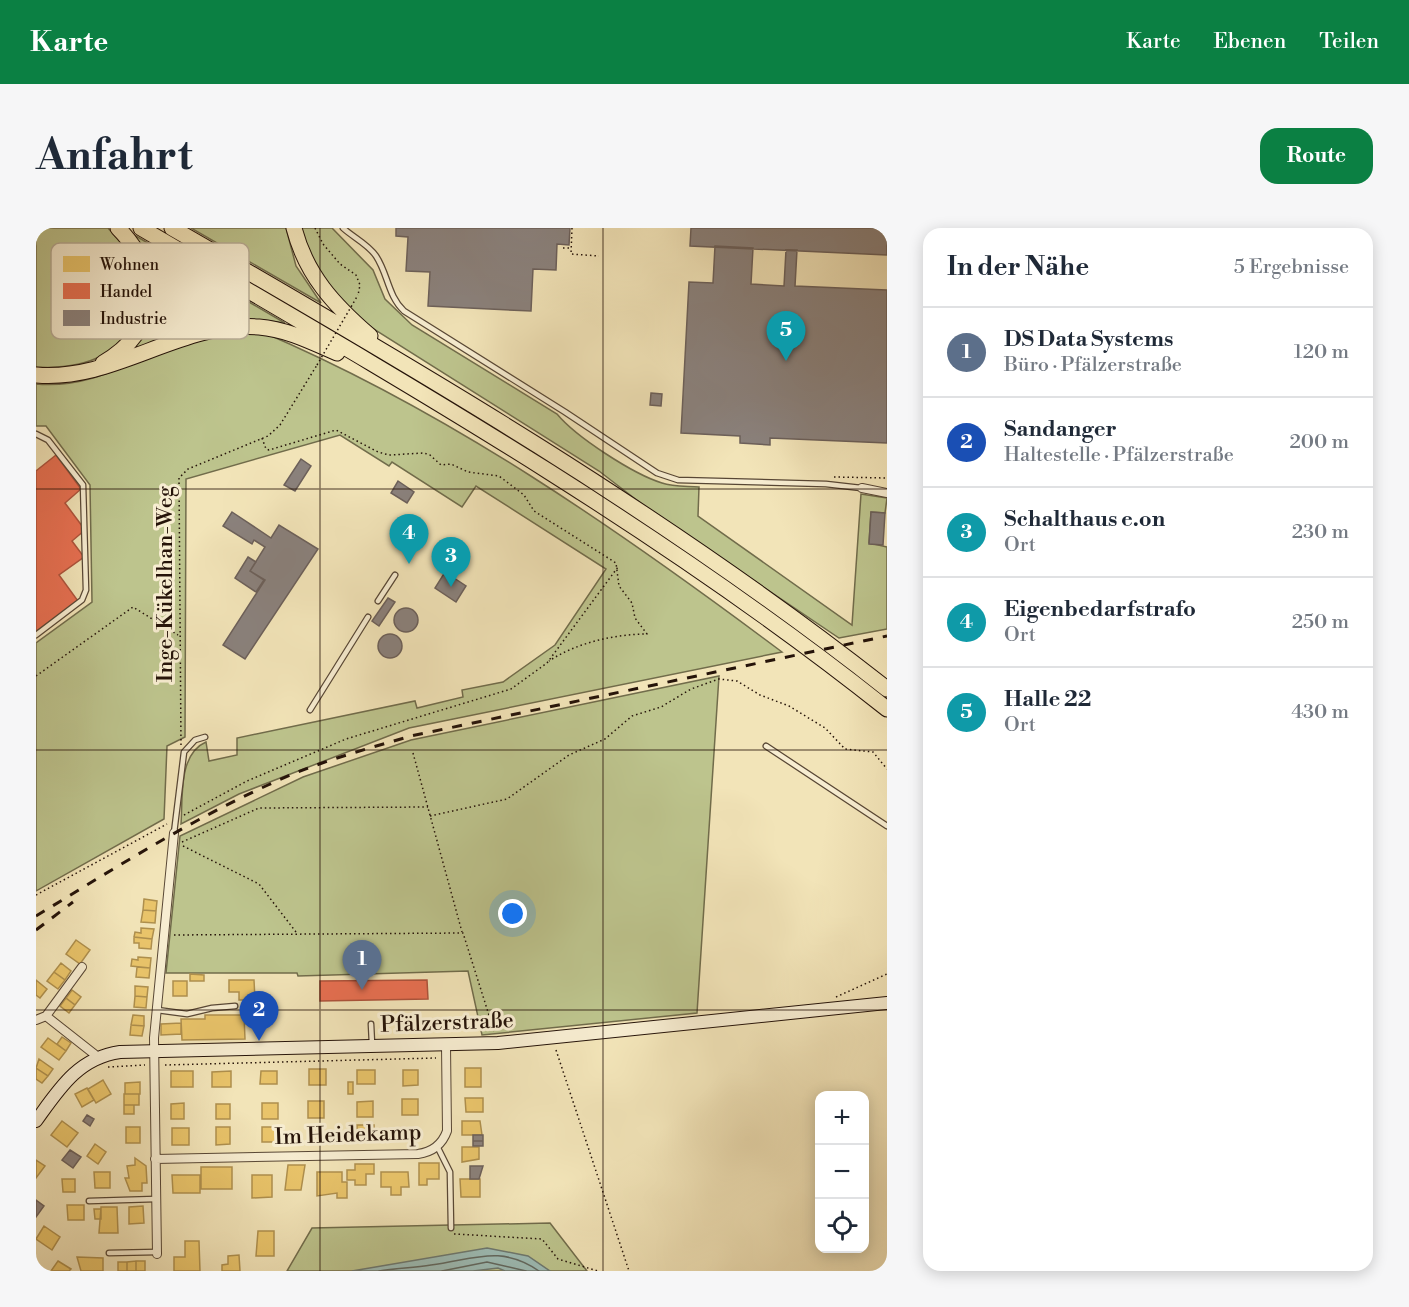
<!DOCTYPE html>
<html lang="de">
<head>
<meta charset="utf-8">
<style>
  body { margin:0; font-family:"Libre Bodoni",serif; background:#f6f6f7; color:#1f2937 }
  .controls { position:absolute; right:18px; bottom:18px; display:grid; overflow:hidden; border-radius:12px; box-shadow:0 3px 15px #0003 }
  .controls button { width:54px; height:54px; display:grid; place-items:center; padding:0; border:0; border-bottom:2px solid #e0e1e3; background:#fff; color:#1f2937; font:30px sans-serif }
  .you { position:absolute; left:477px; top:686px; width:21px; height:21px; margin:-15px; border:4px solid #fff; border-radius:50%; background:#1a73e8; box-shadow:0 0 0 9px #1a73e833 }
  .badge { display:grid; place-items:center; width:39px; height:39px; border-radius:50%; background:#0b8043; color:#fff; font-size:20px; font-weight:700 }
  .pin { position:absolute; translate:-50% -50px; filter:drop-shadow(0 2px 3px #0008) }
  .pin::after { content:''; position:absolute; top:32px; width:21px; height:18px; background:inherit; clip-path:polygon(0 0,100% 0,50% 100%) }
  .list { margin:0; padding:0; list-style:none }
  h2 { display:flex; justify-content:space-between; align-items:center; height:78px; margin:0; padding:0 24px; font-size:26px }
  h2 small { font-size:20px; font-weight:400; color:#747a83 }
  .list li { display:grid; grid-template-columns:39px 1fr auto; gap:18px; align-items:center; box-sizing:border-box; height:90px; padding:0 24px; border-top:2px solid #e0e1e3 }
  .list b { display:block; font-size:22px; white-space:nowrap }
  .list p { margin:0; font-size:20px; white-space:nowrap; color:#747a83 }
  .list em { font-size:20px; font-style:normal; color:#747a83 }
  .icon { flex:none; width:33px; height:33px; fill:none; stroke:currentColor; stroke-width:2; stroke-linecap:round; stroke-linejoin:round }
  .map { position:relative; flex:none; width:851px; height:1043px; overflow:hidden; border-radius:18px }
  header { display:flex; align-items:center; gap:36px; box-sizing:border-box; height:84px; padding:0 30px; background:#0b8043; color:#fff }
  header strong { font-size:28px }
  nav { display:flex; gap:33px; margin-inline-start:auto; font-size:21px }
  .intro { display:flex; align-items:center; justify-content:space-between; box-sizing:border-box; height:144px; padding:0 36px }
  h1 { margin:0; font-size:42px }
  .button { padding:15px 27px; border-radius:18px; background:#0b8043; color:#fff; font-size:21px; font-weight:700 }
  main { display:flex; gap:36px; padding:0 36px }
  aside { flex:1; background:#fff; border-radius:18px; box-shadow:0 3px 15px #0003 }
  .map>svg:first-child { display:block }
  .green { fill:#bdc48d; stroke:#716c4b; stroke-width:1.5 }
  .water { fill:#9dbdb7; stroke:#6d7971; stroke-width:1.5 }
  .homes { fill:#e9c46a; stroke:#ae8f4d; stroke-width:1.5 }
  .shops { fill:#e76f51; stroke:#ad533b; stroke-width:1.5 }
  .industry { fill:#8a817c; stroke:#6c605a; stroke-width:1.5 }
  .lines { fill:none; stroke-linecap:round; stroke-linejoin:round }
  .shore { stroke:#616860; stroke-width:1.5 }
  .lane-casing { stroke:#584735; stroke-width:7 }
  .street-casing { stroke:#584735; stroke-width:10 }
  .secondary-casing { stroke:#251309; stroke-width:14 }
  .highway-casing { stroke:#251309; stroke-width:17 }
  .path { stroke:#251309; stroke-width:1.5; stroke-dasharray:1.5 3; stroke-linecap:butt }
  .lane { stroke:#f7edd1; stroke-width:4.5 }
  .street { stroke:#f7edd1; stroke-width:8 }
  .secondary { stroke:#f7edd1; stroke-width:12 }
  .highway { stroke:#f2e4b8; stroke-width:15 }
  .rail { stroke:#251309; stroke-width:3; stroke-dasharray:10 10; stroke-linecap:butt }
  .path-bridge { stroke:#251309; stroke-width:1.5; stroke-dasharray:1.5 3; stroke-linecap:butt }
  .grid { fill:none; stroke:#251309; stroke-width:1.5; stroke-opacity:0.55 }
  .labels { text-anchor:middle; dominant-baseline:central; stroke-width:6; stroke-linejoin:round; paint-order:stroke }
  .street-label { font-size:22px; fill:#251309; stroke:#f7edd1 }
  .key { fill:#f7edd1; stroke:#b8ac95; stroke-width:1.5 }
  .key-label { font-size:16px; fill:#251309 }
</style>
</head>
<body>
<header>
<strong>Karte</strong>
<nav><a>Karte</a><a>Ebenen</a><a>Teilen</a></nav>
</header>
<div class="intro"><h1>Anfahrt</h1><a class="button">Route</a></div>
<main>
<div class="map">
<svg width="851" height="1043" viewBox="0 0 851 1043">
  <rect width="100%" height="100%" fill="#f2e4b8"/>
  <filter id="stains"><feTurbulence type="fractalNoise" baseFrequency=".00333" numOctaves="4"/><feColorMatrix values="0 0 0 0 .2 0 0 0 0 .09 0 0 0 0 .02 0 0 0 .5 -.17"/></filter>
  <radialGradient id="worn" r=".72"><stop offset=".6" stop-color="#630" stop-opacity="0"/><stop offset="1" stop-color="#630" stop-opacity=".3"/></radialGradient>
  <!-- green -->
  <path class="green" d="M0,0H72C84,13 96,25 102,41C106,49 106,64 104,73C98,126 47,142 0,139Z
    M155,0H250L260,38L285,75Z
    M264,0H296L337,42L349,71L376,97L521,186C540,209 597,246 626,255C637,259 650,258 663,259L662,288L816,397L825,266L851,270L849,285L835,284L833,315L851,319V401L803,410L620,287L563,243L336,100L294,63L273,30Z
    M93,4L249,95L226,92L89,125L116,76Z
    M224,103C412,183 583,302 746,424L373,500L203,566L145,596C147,570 142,526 170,514L173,533L201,527V510L379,473L381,480L427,469L426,462L467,454L519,417L570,341L440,258L426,279L356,234L353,238L304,207L150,251L149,509L131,518L128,591L0,663V415L56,374L54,257L10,198H0V156C60,162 111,124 168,108C185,104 206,105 224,103Z
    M683,448L661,785L446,807L432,743L262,748L261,745H130L144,608L267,549L375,512Z
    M514,995L551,1043H251L276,1000Z"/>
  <!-- water -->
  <path class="water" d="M451,1020L492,1028L514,1043H469L462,1040L437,1043H316Z"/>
  <!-- homes -->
  <path class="homes" d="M108,671L121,673L120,683L107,682Z
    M107,682L120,683L119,695L105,694Z
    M105,700L118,701L116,711L98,709L99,704L105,705Z
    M98,709L116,711L115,721L103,720V715H98Z
    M40,712L54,722L44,736L30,726Z
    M102,729L115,730L114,740L95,738L96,731L102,732Z
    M25,735L35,743L29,752L18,744Z
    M101,739L114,740L113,750L100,749Z
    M18,744L29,752L22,761L11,753Z
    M154,746L168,747V753H154Z
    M0,752L11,761L4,770L0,767Z
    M193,752H218L219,772H203V764H193Z
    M137,753H151V768H137Z
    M99,758L112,759L111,769L99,768Z
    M36,762L45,769L39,777L30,770Z
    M99,768L111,769L110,780L98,779Z
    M30,770L39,777L33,785L24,778Z
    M97,787L108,788V798L95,797Z
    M169,787H208L209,811L146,812L145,791H169Z
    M145,795V806L125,807V796Z
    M95,797L108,798L106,808L94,807Z
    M26,809L35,815L30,823L21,816Z
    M12,810L30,823L23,832L5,819Z
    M3,831L17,841L12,848L0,840Z
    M0,840L12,848L6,855L0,851Z
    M429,840H445V859H429Z
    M273,841H290V857H273Z
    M321,842H339V856H321Z
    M367,842H382V857L367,858Z
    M135,843H157V859H135Z
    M195,843V859H176V844Z
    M225,843H241V856H224Z
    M67,852L75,866L60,875L52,861Z
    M104,854V866H89V855Z
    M312,854H317V866H312Z
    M51,860L58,872L46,879L39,866Z
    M88,866H103V877H88Z
    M429,870H447V884H430Z
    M366,871H382V887H366Z
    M272,873H288V890H272Z
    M337,873V889H321V874Z
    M148,875V891H135V876Z
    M226,875H242V891H226Z
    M180,876H194V891H180Z
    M88,877H98V886H88Z
    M26,893L42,905L31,919L15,907Z
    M426,893H444L446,907H426Z
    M321,897H338V913L321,914Z
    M90,899H104V915H90Z
    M180,899H194V916L180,917Z
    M226,899H242V914H226Z
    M136,900H153V917H136Z
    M366,900H379V913H366Z
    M272,901H286V914H273Z
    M59,916L70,924L62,936L51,928Z
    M426,919H443V931L426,934Z
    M99,930L110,938L111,955H106V963H94L89,950H93L91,938L99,937Z
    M0,932L9,938L0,950Z
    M383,935H403V951H391V957H383Z
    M319,936H338V946H330V957H319V952H311V942H319Z
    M252,937H269L265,962H249Z
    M165,939H196V961H165Z
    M58,944H74V960H59Z
    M281,944H306V954H311V970H301V965L281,968Z
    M345,944H372L373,959H365V967H355V959H345Z
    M136,947H164V965H137Z
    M216,947H236V969L216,970Z
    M26,951H39V964H27Z
    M424,951H444V969H425Z
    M31,977H48V992H32Z
    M107,978L108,995L93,996V979Z
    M65,979H81L82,1005H63Z
    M58,981H65V991H59Z
    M8,998L24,1009L16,1022L0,1011Z
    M222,1003H238V1028H220Z
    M149,1013H163L164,1043H138V1029H149Z
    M203,1027L204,1043H186V1037L192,1036V1028Z
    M41,1029L67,1030V1043H45Z
    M22,1033L35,1041L33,1043H15Z
    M100,1033V1043H91V1034Z
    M100,1033H109V1043H100Z
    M82,1034H91V1043H82Z"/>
  <!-- shops -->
  <path class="shops" d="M20,227L45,261L29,275L49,302L36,313L48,329L23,347L42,373L0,404V243Z
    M391,752L392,771L284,773V753Z"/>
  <!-- industry -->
  <path class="industry" d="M360,0H534L533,17L521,16L520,42L497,41L495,83L392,78L394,44L370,43L372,9L360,8Z
    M655,0H851V27L654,18Z
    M679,18L717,20L715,56L748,58L750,22H761L759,58L851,62V215L734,210V217L704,215V208L645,205L653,54L677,55Z
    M615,165L626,166L625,178L614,177Z
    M265,231L275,238L259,263L248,257Z
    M362,253L378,264L371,275L355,265Z
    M196,284L235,310L243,297L282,321L209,431L187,417L229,352L214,343L229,319L218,312L216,316L187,298Z
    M835,284L849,285L847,317L833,316Z
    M212,329L220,334L214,343L228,352L220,364L199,350Z
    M409,344L430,358L420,374L399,360Z
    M352,370L359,374L343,398L336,393Z
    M358 392a12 12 0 1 1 24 0a12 12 0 1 1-24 0Z
    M342 418a12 12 0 1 1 24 0a12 12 0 1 1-24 0Z
    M51,887L58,891L54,898L47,893Z
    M437,907H447V913H437Z
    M437,913H447V918H437Z
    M34,922L45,929L37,940L26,932Z
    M434,938H447L443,951H434Z
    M0,972L8,978L0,989Z"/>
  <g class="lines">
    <!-- shore -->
    <path class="shore" d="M343,1043C360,1040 378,1040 395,1037C437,1032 464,1016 503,1043
      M406,1043L451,1034L490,1043"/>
    <defs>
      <path id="lane" d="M307,0C318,10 332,16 340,28C352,46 352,68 368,83L529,184L621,245L642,252L790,256L825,260
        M0,206L12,212L47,257L50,362L46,372L0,407
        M342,373L359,347
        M274,482L332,389
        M730,518L851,598
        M138,605L148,524L159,512L169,509
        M121,782L151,786L176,780L199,778
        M335,796L336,816
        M401,918L414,944L415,1000
        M53,973L120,971
        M73,1025L121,1024"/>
      <path id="street" d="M826,260L851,265
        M46,739L10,788L62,829
        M0,792L10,788
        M119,931L382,926C396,924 406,917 411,903L410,818
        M121,1026L118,810L138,605"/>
      <path id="secondary" d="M0,893C23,861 42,830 84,824L462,815L851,775"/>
      <path id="highway" d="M105,0C360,149 620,297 851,481
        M136,0C381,141 629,286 851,461
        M258,0C270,47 298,77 334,108
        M67,135C125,101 126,45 82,0
        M0,147C79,154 144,93 223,99C250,101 276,114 301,125"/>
    </defs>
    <!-- lane casing -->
    <use href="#lane" class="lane-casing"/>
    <!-- street casing -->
    <use href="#street" class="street-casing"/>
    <!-- secondary casing -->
    <use href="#secondary" class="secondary-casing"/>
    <!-- highway casing -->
    <use href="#highway" class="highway-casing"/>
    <!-- path -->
    <path class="path" d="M279,0L287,16L304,36L320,47L324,57L322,67
      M536,0L535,26L563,28
      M527,20H534
      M226,210L230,221L233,222L300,202L342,224L353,227L388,225L394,227L405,237L415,236L432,244L463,248L488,267L498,283L580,335L583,358L596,375L599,390L611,406C579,406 540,415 513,433
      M798,249L851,250
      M0,448L97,379L142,407
      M145,517L143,250L152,241L232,208L244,197L281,137
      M377,525L426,704
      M148,587L211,553L310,511L475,461L511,435L582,339
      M394,588L471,571L533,527L569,511L596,488L625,479L655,461L683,451L701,453L724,467L753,478L789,500L809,521L837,524L851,541
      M146,614L223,580L392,579
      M147,618L223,656L260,704
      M0,667L131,596
      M138,707L427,705L458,803
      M800,769L851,746
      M520,822L593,1043
      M129,837L400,830
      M72,839L109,837
      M418,1006L506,1011L522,1031L562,1043"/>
    <!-- lane -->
    <use href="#lane" class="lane"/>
    <!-- street -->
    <use href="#street" class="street"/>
    <!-- secondary -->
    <use href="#secondary" class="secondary"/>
    <!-- highway -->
    <use href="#highway" class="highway"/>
    <!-- rail -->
    <path class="rail" d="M0,688C76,642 151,594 232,557C278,535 327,522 375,508L851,408
      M0,702L37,674"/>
    <!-- path-bridge -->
    <path class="path-bridge" d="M281,137L322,67"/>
  </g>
  <!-- grid -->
  <path class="grid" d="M284,0V1043M567,0V1043M0,261H851M0,522H851M0,782H851"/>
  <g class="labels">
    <!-- street labels -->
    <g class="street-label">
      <text transform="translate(129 356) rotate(-90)">Inge-Kükelhan-Weg</text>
      <text transform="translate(411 795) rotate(-2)">Pfälzerstraße</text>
      <text transform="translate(312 907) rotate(-2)">Im Heidekamp</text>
    </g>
  </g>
  <!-- legend -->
  <rect x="15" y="15" width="198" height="96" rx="9" class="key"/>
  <rect x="27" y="28" width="27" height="16" fill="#e9c46a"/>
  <rect x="27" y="55" width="27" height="16" fill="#e76f51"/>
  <rect x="27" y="82" width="27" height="16" fill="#8a817c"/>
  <g class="key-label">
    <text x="64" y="42">Wohnen</text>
    <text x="64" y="69">Handel</text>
    <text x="64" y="96">Industrie</text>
  </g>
  <rect width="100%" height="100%" filter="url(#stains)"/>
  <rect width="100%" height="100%" fill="url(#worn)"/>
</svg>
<div class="controls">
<button>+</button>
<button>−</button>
<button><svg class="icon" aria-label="locate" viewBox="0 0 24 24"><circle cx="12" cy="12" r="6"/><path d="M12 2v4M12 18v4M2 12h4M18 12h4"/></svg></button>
</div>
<div class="you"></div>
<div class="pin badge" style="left:326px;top:762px;background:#5c6f8a">1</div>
<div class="pin badge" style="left:223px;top:813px;background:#1a4fb4">2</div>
<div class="pin badge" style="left:415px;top:359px;background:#0f9aa8">3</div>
<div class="pin badge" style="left:373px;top:336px;background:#0f9aa8">4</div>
<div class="pin badge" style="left:750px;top:133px;background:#0f9aa8">5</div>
</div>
<aside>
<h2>In der Nähe<small>5 Ergebnisse</small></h2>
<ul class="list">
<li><span class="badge" style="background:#5c6f8a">1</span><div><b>DS Data Systems</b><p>Büro · Pfälzerstraße</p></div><em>120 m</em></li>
<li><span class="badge" style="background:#1a4fb4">2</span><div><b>Sandanger</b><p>Haltestelle · Pfälzerstraße</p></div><em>200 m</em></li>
<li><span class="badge" style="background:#0f9aa8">3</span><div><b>Schalthaus e.on</b><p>Ort</p></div><em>230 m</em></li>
<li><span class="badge" style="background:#0f9aa8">4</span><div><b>Eigenbedarfstrafo</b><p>Ort</p></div><em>250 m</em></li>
<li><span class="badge" style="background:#0f9aa8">5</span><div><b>Halle 22</b><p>Ort</p></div><em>430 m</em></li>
</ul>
</aside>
</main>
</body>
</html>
